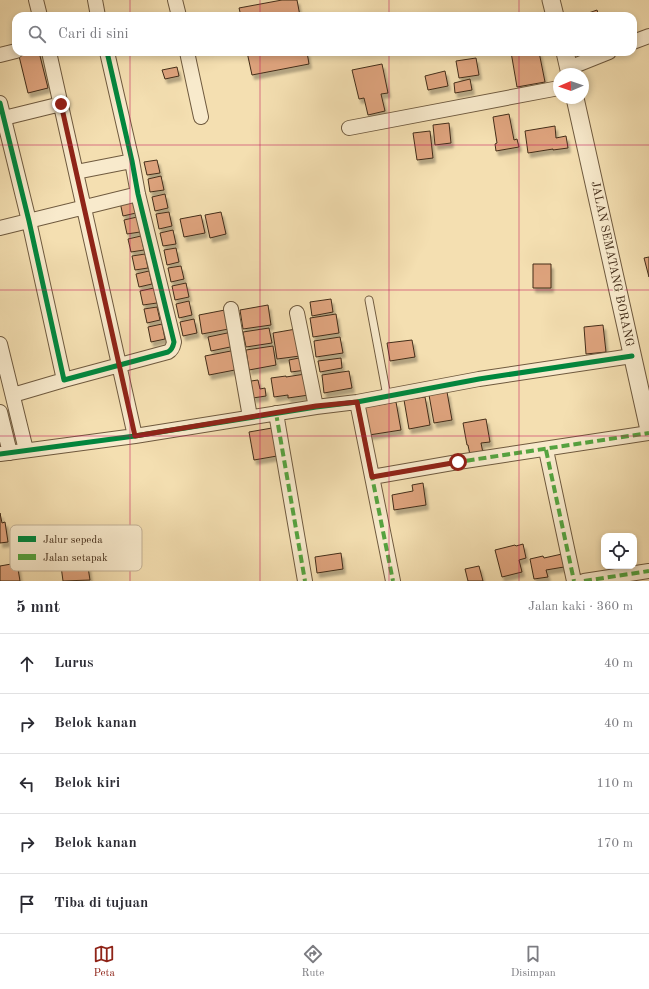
<!DOCTYPE html>
<html lang="id">
<head>
<meta charset="utf-8">
<style>
  body { margin:0; font-family:"Old Standard TT",serif; background:#f2f2f3; color:#2b2b33 }
  .controls { position:absolute; right:12px; bottom:12px; display:grid; overflow:hidden; border-radius:8px; box-shadow:0 2px 6px #0003 }
  .controls button { width:36px; height:36px; display:grid; place-items:center; padding:0; border:0; border-bottom:1px solid #e1e1e2; background:#fff; color:#2b2b33; font:20px sans-serif }
  .compass { position:absolute; left:553px; top:68px; width:36px; height:36px; border-radius:50%; background:#fff; box-shadow:0 2px 6px #0003; rotate:268deg }
  .stop { position:absolute; width:12px; height:12px; margin:-9px; border:3px solid #8f2418; border-radius:50%; background:#fff }
  .stop.end { background:#8f2418; border-color:#fff; box-shadow:0 1px 4px #0008 }
  .list { margin:0; padding:0; list-style:none }
  h2 { display:flex; justify-content:space-between; align-items:center; height:52px; margin:0; padding:0 16px; font-size:17px }
  h2 small { font-size:13px; font-weight:400; color:#7c7c81 }
  .list li { display:grid; grid-template-columns:26px 1fr auto; gap:12px; align-items:center; box-sizing:border-box; height:60px; padding:0 16px; border-top:1px solid #e1e1e2 }
  .list b { display:block; font-size:15px; white-space:nowrap }
  .list em { font-size:13px; font-style:normal; color:#7c7c81 }
  .icon { flex:none; width:22px; height:22px; fill:none; stroke:currentColor; stroke-width:2; stroke-linecap:round; stroke-linejoin:round }
  .map { position:relative; flex:none; width:649px; height:581px; overflow:hidden }
  .search { position:absolute; background:#fff; box-shadow:0 2px 6px #0003; left:12px; right:12px; top:12px; height:44px; display:flex; align-items:center; gap:10px; box-sizing:border-box; padding:0 14px; border-radius:12px; color:#7c7c81; font-size:15px }
  .sheet { height:352px; background:#fff }
  nav { display:flex; justify-content:space-around; align-items:center; box-sizing:border-box; height:56px; border-top:1px solid #e1e1e2; background:#fff; font-size:11px; color:#7c7c81 }
  nav a { display:grid; justify-items:center; gap:2px }
  nav .on { color:#8f2418 }
  .map>svg:first-child { display:block }
  .building { fill:#dea37d; stroke:#432d19; filter:url(#shadow) }
  .lines { fill:none; stroke-linecap:round; stroke-linejoin:round }
  .service-casing { stroke:#6f5a3f; stroke-width:9 }
  .minor-casing { stroke:#6f5a3f; stroke-width:16 }
  .tertiary-casing { stroke:#6f5a3f; stroke-width:19 }
  .service { stroke:#f8eacc; stroke-width:7 }
  .minor { stroke:#f8eacc; stroke-width:14 }
  .tertiary { stroke:#f8eacc; stroke-width:17 }
  .quiet { stroke:#55a440; stroke-width:4; stroke-dasharray:8 4; stroke-linecap:butt }
  .cycleway-casing { stroke:#f8eacc; stroke-width:8 }
  .cycleway { stroke:#00873e; stroke-width:5 }
  .route { stroke:#8f2418; stroke-width:5 }
  .grid { fill:none; stroke:#c2185b; stroke-width:1; stroke-opacity:0.55 }
  .labels { text-anchor:middle; dominant-baseline:central; stroke-width:3; stroke-linejoin:round; paint-order:stroke }
  .street-label { font-size:12px; fill:#432d19; stroke:#f8eacc }
  .key { fill:#f8eacc; stroke:#c2b196; stroke-width:1 }
  .key-label { font-size:11px; fill:#432d19 }
</style>
</head>
<body>
<div class="map">
<svg width="649" height="581" viewBox="0 0 649 581">
  <defs>
    <filter id="shadow"><feDropShadow dx="2.5" dy="4.5" stdDeviation="1" flood-color="#0004"/></filter>
  </defs>
  <rect width="100%" height="100%" fill="#f4dfb1"/>
  <filter id="stains"><feTurbulence type="fractalNoise" baseFrequency=".005" numOctaves="4"/><feColorMatrix values="0 0 0 0 .2 0 0 0 0 .09 0 0 0 0 .02 0 0 0 .5 -.17"/></filter>
  <radialGradient id="worn" r=".72"><stop offset=".6" stop-color="#630" stop-opacity="0"/><stop offset="1" stop-color="#630" stop-opacity=".3"/></radialGradient>
  <!-- building -->
  <path class="building" d="M282,0H297L300,16H241L239,8Z
    M597,10L599,16H584L583,15Z
    M33,52H39L48,88L28,93L19,56Z
    M247,52H307L309,64L252,75Z
    M511,52H539L545,82L517,87Z
    M476,58L479,75L459,78L456,61Z
    M382,64L388,93L381,94L385,111L368,115L364,98L359,99L352,70Z
    M177,67L179,76L165,79L162,70Z
    M445,71L448,86L428,90L425,76Z
    M470,79L472,90L455,93L454,83Z
    M509,114L514,140L517,139L519,147L496,151L495,144L497,143L493,117Z
    M449,123L451,143L435,145L433,125Z
    M555,126L556,138L566,136L568,148L553,150V149L528,153L525,131Z
    M430,131L433,158L417,160L413,133Z
    M157,160L160,173L147,175L144,162Z
    M161,176L164,190L150,192L148,179Z
    M165,194L168,208L155,211L152,197Z
    M133,200L136,213L123,216L120,202Z
    M169,212L172,226L159,229L156,214Z
    M221,212L226,234L210,238L205,215Z
    M201,215L205,233L184,237L180,219Z
    M137,217L140,232L127,234L124,220Z
    M173,230L176,244L163,246L160,233Z
    M141,236L144,250L131,252L128,239Z
    M176,248L179,262L167,265L164,250Z
    M145,254L148,268L135,270L132,256Z
    M649,257V277L644,258Z
    M533,264H551V288H533Z
    M181,266L184,279L171,282L168,268Z
    M149,271L152,284L139,287L136,274Z
    M186,283L189,297L175,300L172,286Z
    M154,288L157,303L143,305L140,291Z
    M331,299L333,312L312,316L310,302Z
    M189,301L192,315L179,318L176,304Z
    M268,305L271,325L243,329L240,310Z
    M157,307L160,320L147,323L144,309Z
    M230,309L234,328L202,334L199,315Z
    M336,314L339,333L313,337L310,318Z
    M194,319L197,333L183,336L180,322Z
    M162,324L165,339L151,342L148,327Z
    M603,325L606,352L586,354L584,327Z
    M269,328L272,343L246,347L243,332Z
    M296,329L300,356L277,359L273,333Z
    M232,332L235,346L211,351L208,337Z
    M340,337L343,353L316,357L314,341Z
    M412,340L415,357L390,361L387,343Z
    M273,346L276,365L249,370L246,350Z
    M236,350L240,369L209,375L205,356Z
    M304,357L306,370L291,372L289,360Z
    M341,358L342,368L320,372L318,361Z
    M349,371L352,388L324,393L322,375Z
    M305,374L309,395L288,398V395L274,397L271,378L286,376V377Z
    M258,380L260,389L265,388L266,396L253,398L251,381Z
    M447,392L452,420L434,423L429,395Z
    M425,397L430,425L409,429L404,400Z
    M396,402L401,430L369,435L365,407Z
    M486,419L490,442L481,443L483,453L470,455L468,445H467L463,423Z
    M272,428L277,456L254,460L249,432Z
    M423,483L426,505L394,510L392,495L413,491L412,485Z
    M0,513L2,523L5,522L8,542L0,543Z
    M523,544L526,558L519,560L522,572L502,577L495,550L515,545L516,546Z
    M341,553L343,569L317,573L315,557Z
    M562,554L564,567L546,570L548,577L534,579L530,559L543,556L544,558Z
    M87,561L90,580L63,581L61,566Z
    M17,563L20,581H0V566Z
    M479,566L483,581H468L465,569Z"/>
  <g class="lines">
    <defs>
      <path id="service" d="M369,300L387,396"/>
      <path id="minor" d="M36,0L40,16
        M95,0L98,16
        M175,0L179,16
        M633,42L649,36
        M49,52L135,436
        M187,52L201,117
        M0,55L16,51
        M569,68L609,52
        M0,103L29,221L64,380L168,352C172,350 173,347 174,342L138,194L132,161L107,52
        M4,118L61,104
        M349,128L559,88
        M76,172L132,161
        M0,228L138,194
        M231,309L250,417
        M297,313L316,407
        M0,344L26,450
        M13,395L64,380
        M357,402L393,581
        M0,412L10,453
        M276,413L305,581
        M546,450L574,581
        M0,454L135,436L316,407L357,402L479,379L632,356
        M372,477L458,462L649,433
        M584,581L649,571"/>
      <path id="tertiary" d="M551,0L555,16
        M565,52L570,74
        M575,98L649,430"/>
    </defs>
    <!-- service casing -->
    <use href="#service" class="service-casing"/>
    <!-- minor casing -->
    <use href="#minor" class="minor-casing"/>
    <!-- tertiary casing -->
    <use href="#tertiary" class="tertiary-casing"/>
    <!-- service -->
    <use href="#service" class="service"/>
    <!-- minor -->
    <use href="#minor" class="minor"/>
    <!-- tertiary -->
    <use href="#tertiary" class="tertiary"/>
    <!-- quiet -->
    <path class="quiet" d="M357,402L393,581
      M276,413L305,581
      M546,450L574,581
      M372,477L458,462L649,433
      M584,581L649,571"/>
    <defs>
      <path id="cycleway" d="M0,103L29,221L64,380L168,352C172,350 173,347 174,342L138,194L132,161L107,52
        M0,454L135,436L316,407L357,402L479,379L632,356"/>
    </defs>
    <!-- cycleway casing -->
    <use href="#cycleway" class="cycleway-casing"/>
    <!-- cycleway -->
    <use href="#cycleway" class="cycleway"/>
  </g>
  <g class="lines">
    <!-- route -->
    <path class="route" d="M61,104L135,436L316,406L357,402L372,477L458,462"/>
  </g>
  <!-- grid -->
  <path class="grid" d="M130,0V16M260,0V16M389,0V16M519,0V16M130,52V581M260,52V581M389,52V581M519,52V581M0,145H649M0,290H649M0,436H649"/>
  <g class="labels">
    <!-- street labels -->
    <g class="street-label">
      <text transform="translate(612 264) rotate(78)">JALAN SEMATANG BORANG</text>
    </g>
  </g>
  <!-- legend -->
  <rect x="10" y="525" width="132" height="46" rx="6" class="key"/>
  <rect x="18" y="536" width="18" height="6" fill="#00873e"/>
  <rect x="18" y="554" width="18" height="6" fill="#55a440"/>
  <g class="key-label">
    <text x="43" y="543">Jalur sepeda</text>
    <text x="43" y="561">Jalan setapak</text>
  </g>
  <rect width="100%" height="100%" filter="url(#stains)"/>
  <rect width="100%" height="100%" fill="url(#worn)"/>
</svg>
<div class="controls">
<button><svg class="icon" aria-label="locate" viewBox="0 0 24 24"><circle cx="12" cy="12" r="6"/><path d="M12 2v4M12 18v4M2 12h4M18 12h4"/></svg></button>
</div>
<svg class="compass" viewBox="-18 -18 36 36"><path d="M0-13l5 13h-10z" fill="#e53935"/><path d="M0 13l5-13h-10z" fill="#7c7c81"/></svg>
<div class="stop" style="left:458px;top:462px"></div>
<div class="stop end" style="left:61px;top:104px"></div>
<div class="search"><svg class="icon" aria-label="search" viewBox="0 0 24 24"><circle cx="10" cy="10" r="6"/><path d="M15 15l6 6"/></svg>Cari di sini</div>
</div>
<section class="sheet">
<h2>5 mnt<small>Jalan kaki · 360 m</small></h2>
<ul class="list">
<li><svg class="icon" aria-label="ahead" viewBox="0 0 24 24"><path d="M12 20V5M6 11l6-6 6 6"/></svg><div><b>Lurus</b></div><em>40 m</em></li>
<li><svg class="icon" aria-label="right" viewBox="0 0 24 24"><path d="M7 20v-9h11M14 6l5 5-5 5"/></svg><div><b>Belok kanan</b></div><em>40 m</em></li>
<li><svg class="icon" aria-label="left" viewBox="0 0 24 24"><path d="M17 20v-9H6M10 6l-5 5 5 5"/></svg><div><b>Belok kiri</b></div><em>110 m</em></li>
<li><svg class="icon" aria-label="right" viewBox="0 0 24 24"><path d="M7 20v-9h11M14 6l5 5-5 5"/></svg><div><b>Belok kanan</b></div><em>170 m</em></li>
<li><svg class="icon" aria-label="arrive" viewBox="0 0 24 24"><path d="M6 21V4h12l-3 4 3 4H6"/></svg><div><b>Tiba di tujuan</b></div></li>
</ul>
</section>
<nav>
<a class="on"><svg class="icon" aria-label="map" viewBox="0 0 24 24"><path d="M3 6l6-2 6 2 6-2v14l-6 2-6-2-6 2zM9 4v14M15 6v14"/></svg>Peta</a>
<a><svg class="icon" aria-label="directions" viewBox="0 0 24 24"><path d="M12 3l9 9-9 9-9-9zM9 14v-3h6M13 9l2 2-2 2"/></svg>Rute</a>
<a><svg class="icon" aria-label="saved" viewBox="0 0 24 24"><path d="M7 4h10v16l-5-4-5 4z"/></svg>Disimpan</a>
</nav>
</body>
</html>
